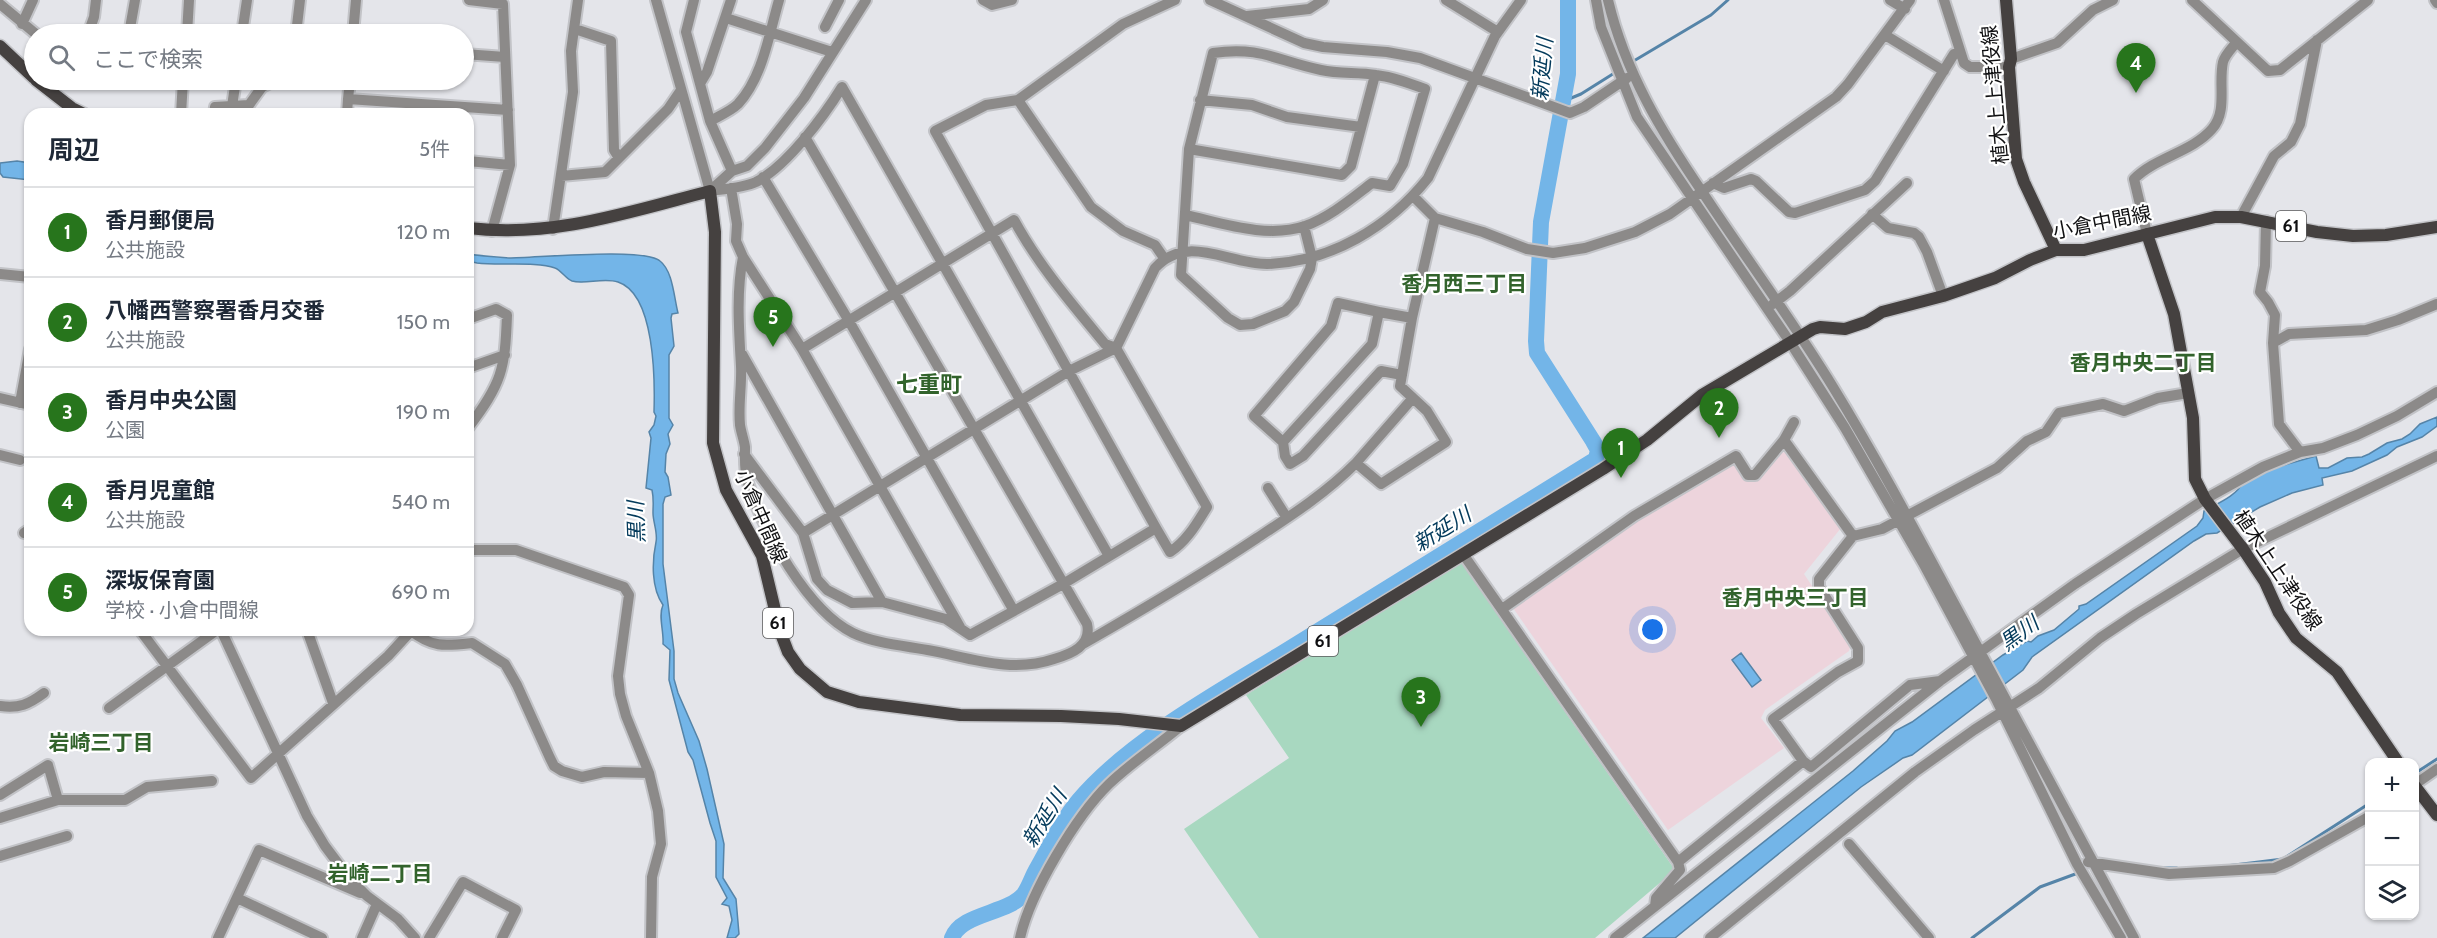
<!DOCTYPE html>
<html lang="ja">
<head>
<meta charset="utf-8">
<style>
  body { margin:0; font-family:Cabin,"Noto Sans JP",sans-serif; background:#f2f2f3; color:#1f2937 }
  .controls { position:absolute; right:18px; bottom:18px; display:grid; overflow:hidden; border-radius:12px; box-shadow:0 2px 4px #0004 }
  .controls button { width:54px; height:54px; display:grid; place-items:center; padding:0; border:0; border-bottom:2px solid #e0e1e3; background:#fff; color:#1f2937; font:30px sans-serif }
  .you { position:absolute; left:1653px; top:630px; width:21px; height:21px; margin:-15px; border:4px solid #fff; border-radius:50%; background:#1a73e8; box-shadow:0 0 0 9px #1a73e833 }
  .badge { display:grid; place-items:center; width:39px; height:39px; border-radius:50%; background:#27751c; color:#fff; font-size:20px; font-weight:700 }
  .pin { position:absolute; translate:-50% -50px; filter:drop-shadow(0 2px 3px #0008) }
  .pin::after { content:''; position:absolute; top:32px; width:21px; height:18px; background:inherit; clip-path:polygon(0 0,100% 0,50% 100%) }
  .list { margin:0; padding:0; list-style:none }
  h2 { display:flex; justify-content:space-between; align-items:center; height:78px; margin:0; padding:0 24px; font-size:26px }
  h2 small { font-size:20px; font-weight:400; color:#747a83 }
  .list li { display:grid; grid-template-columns:39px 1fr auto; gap:18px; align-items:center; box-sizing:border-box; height:90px; padding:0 24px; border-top:2px solid #e0e1e3 }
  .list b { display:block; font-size:22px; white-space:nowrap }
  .list p { margin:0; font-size:20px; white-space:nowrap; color:#747a83 }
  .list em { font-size:20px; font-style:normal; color:#747a83 }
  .icon { flex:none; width:33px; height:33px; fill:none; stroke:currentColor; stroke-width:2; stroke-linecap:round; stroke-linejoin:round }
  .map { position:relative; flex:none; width:2437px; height:938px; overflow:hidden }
  .search { position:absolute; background:#fff; box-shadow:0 2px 4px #0004; left:24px; top:24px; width:450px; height:66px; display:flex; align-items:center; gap:15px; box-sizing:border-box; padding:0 21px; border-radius:33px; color:#747a83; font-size:22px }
  .panel { position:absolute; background:#fff; box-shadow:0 2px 4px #0004; left:24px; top:108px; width:450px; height:528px; border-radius:18px }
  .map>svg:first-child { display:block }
  .education { fill:#edd4dc }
  .green { fill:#a8d8c0 }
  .water { fill:#73b5e8; stroke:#5584a8; stroke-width:1.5 }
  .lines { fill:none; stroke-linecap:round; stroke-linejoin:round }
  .stream { stroke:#5584a8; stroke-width:3 }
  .river { stroke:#73b5e8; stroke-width:16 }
  .minor-casing { stroke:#c2c3c7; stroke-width:14 }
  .major-casing { stroke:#c2c3c7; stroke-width:15 }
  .minor { stroke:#8c8a89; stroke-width:10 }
  .major { stroke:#454140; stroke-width:12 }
  .labels { text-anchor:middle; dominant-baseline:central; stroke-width:4.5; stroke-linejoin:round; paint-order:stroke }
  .shield { fill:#fff; stroke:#585859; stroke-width:1.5 }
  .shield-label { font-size:18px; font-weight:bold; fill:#101012 }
  .street-label { font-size:20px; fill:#101012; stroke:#fff }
  .water-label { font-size:21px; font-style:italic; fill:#033a5b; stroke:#fff }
  .neighbourhood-label { font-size:21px; font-weight:bold; fill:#32632c; stroke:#fff }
  .quarter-label { font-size:22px; font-weight:bold; fill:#32632c; stroke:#fff }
</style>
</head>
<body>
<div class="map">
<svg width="2437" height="938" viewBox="0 0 2437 938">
  <rect width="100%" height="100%" fill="#e4e5ea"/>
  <!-- education -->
  <path class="education" d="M1786,452L1841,528L1804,574L1851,644L1849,651L1765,710L1761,718L1784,748L1668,830L1513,608L1632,523L1732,464H1735L1746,480L1779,453Z"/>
  <!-- green -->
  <path class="green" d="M1461,562L1675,870L1595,938H1259L1184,829L1289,758L1246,695Z"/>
  <!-- water -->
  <path class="water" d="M17,161L30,163V180L3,177L0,173V163Z
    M468,254C482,256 496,257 509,258C536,258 644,247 660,261C673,271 674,298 678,313L672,314L671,318L674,346L669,355V418L673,425L668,434L670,444L666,454L665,472L668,477L671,495L665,497L663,504V564L674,651V679L678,693L699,741L707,769L724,844L723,878L736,899L739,934L735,938H727L732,920L729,906L722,904L727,898L716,877V841L710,823L693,760L688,752L669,680L670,650L663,644C664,631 658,616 663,605C651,588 652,561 656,542C658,533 653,522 653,513C653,504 654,499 652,490L646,488L651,438L649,432L654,425L656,416L654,412C655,380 655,294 618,282C603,277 585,285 572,281C566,279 561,270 555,268C536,261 499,266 477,263L468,261Z
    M2437,417V426L2422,437L2397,447L2387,455L2352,471L2322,478L2323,485L2292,493L2260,507L2217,533L2206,534L2194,541L2032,657L2023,670L1912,755L1903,758L1861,787L1675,938H1643L1853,771L1887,741L1895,731L1912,722L2003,655L2027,641L2031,642L2038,636L2054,630L2079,609V606L2086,604L2197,526L2203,518L2204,511C2216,504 2237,496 2243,482L2274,468L2316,456L2319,468H2328L2347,458L2362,457L2369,454L2387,443L2402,439L2410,434L2420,424Z
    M1741,653L1761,680L1752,687L1732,660Z"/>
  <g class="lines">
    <!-- stream -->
    <path class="stream" d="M1632,62L1711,15L1728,0
      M1564,101L1581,94L1616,72
      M2414,774L2437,759
      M2226,866L2283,859L2370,803
      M2163,868H2177
      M1972,938L2040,887L2078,873"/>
    <!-- river -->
    <path class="river" d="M952,938C961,913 1008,914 1024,894C1029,887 1032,877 1036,870C1049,847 1062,820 1079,800C1128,742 1218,692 1284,652C1388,588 1492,524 1596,459L1598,450L1593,441L1537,353L1536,341L1541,222L1568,74V0"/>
    <defs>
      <path id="minor" d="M469,0L503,4L510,165L492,231
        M656,0L710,191
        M694,0L686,32L710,121L732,171
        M983,0L992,5L1012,0
        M1210,0L1304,43L1323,47L1387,52L1420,58L1570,113L1584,107L1627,78
        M1446,0L1498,32
        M1596,0L1601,27L1637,117L1790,342L1845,428L1923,563L1997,701L2077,864L2121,938
        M1608,0C1625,72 1662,133 1703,193C1746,258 1792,320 1833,387C1879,462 1920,540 1962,618C2019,725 2076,832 2134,938
        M1890,0L1905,9
        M1944,0L1964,63L1970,67H2009
        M2192,0L2268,71L2280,70L2368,0
        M2435,0L2437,3
        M0,4L36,34
        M1247,16L1309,9L1323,0
        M726,18L832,52
        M22,24L33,0
        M825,27L839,0
        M575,29L611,41L614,150L619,158
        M88,34L94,17L96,0
        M129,34L135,0
        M187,34L189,0
        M242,34L247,0
        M296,34L300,0
        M353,34L356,0
        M1885,35L1944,71
        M464,54L505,57
        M2011,59L2057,43L2093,10L2113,0
        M236,80L232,106L249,105L262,87L276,80
        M284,80H291
        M350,80L348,99L508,110
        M701,82L707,72L731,0
        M1018,100L1091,207L1123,231L1155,245L1164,258
        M1200,100L1252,105L1287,117L1361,127
        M181,114L183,80
        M214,114L215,107L232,106
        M347,114L348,99
        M710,121C719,116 731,111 738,104C763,77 769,34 779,0
        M1189,149L1342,175L1351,166L1375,75
        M468,161L510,165
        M561,176L605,172L668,109L681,90
        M763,177L849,321L1014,611
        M1713,183L1724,188L1751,179L1756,181L1789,212L1795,213L1865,190L1875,181L1954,54L1960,53
        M731,188L737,224L736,241L743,257L802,349L960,627
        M711,190L732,171L747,166L765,148L804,98L866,0
        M710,191C724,189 743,188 756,182C787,166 824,116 842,87L1109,556
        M1414,197L1435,218L1483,232L1527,249L1553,253L1585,248L1635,232L1670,214L1836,97L1848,84L1910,0
        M1872,214L1888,228L1914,233L1919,237L1927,252L1943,296
        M1185,215C1222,223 1267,239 1305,226C1330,217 1351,199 1372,183L1390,186L1403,164L1425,89C1409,83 1393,77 1376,75C1358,72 1339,74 1321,70C1277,61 1261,46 1213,53L1189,149L1181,275L1228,318L1240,325L1253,324L1285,311L1294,302L1310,269L1312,258L1304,226
        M2241,217L2274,156L2291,142L2300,124L2317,40
        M2266,221L2265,266L2260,292L2268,302L2275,315L2273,343L2279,424L2300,452
        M553,229L573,92L571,51L578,0
        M2147,234L2134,179C2156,157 2192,152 2212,129C2228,111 2218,84 2223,62C2225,55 2232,48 2236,43
        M743,257C736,293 739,330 741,366C742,385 738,405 740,425C741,432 744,440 745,447C745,460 744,471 748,483C763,530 808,611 853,633C876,644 908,646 933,651C973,659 1013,673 1054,659C1071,654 1092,646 1087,624L805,137
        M0,274L30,277
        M1773,304L1790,291L1907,183
        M468,319L496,309L507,315C505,370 502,383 468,428
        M2273,343L2289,334L2366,330L2398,320L2437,304
        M802,349L1014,220C1039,266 1072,304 1105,344L1116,348L1207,507C1197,523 1187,541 1170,552L1156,528L935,131L986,105L1018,100L1123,24L1175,0
        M742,354L882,602
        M468,368L505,355
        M1402,375L1381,371L1303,456L1290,464L1285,456L1283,442L1372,344L1379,312L1412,318
        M0,398L30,405
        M20,403L30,349
        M1784,440L1853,536
        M1283,442L1254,416L1331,326L1338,303L1379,312
        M744,454L803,533L817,579L827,590L852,603L882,602L946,619L970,635L1063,584L1156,528
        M0,455L20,460
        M1356,463L1412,399
        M1268,488L1287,518
        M24,533L30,529
        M803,533L1069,371L1116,348L1155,268C1187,233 1227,264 1267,264C1331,262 1389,227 1428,178L1495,36L1521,0
        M468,550H516L624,587L629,595L618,676L620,694L626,716L649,773L658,811L661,844L652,877L651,938
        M1463,554L1678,862L1680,870L1656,898L1655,906
        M1502,609L1634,516L1736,456L1748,475H1755L1784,440L1794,422
        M140,630L251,778L388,656L411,631
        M221,630L307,816L325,846L349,878L367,896L398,919L415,938
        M307,630L333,703
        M410,630C432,648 445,646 472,643L505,664L517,685L550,758L554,766L562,771L582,777L604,772L649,773
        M1083,644C1142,610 1200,576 1257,538C1292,515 1326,493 1356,463L1381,484L1446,442L1427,411L1400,386L1412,318L1435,218
        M1940,681L1910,685L1811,767L1803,761L1773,719L1838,672L1858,661V648L1819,587V579L1853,536L1882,529L1997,468L2027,441L2046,432L2059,413L2103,404L2124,411L2158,398L2188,393
        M0,706C19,709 29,704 44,693
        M109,708L217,630
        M2414,785L2437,769
        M0,795L48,765L58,800
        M0,818L58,800H125L147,787L212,781
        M1849,844L1929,938
        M0,856L67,836
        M1678,862L1803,761
        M2088,862L2169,874L2274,868L2290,861L2370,816
        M237,898L322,938
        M218,938L259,850L360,893
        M362,938L377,904
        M429,938L463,882L516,910L502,938
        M1020,938C1030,893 1076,816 1109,784C1131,763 1157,746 1181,726
        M1615,938L1940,681L2075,584L2205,499L2263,467L2300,452L2323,448L2357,435L2397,416L2437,392
        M1710,938L1915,772L1974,730L2039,688L2100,638L2136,614L2243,549L2437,456"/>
      <path id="major" d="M2006,0L2011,59L2009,67L2016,159L2024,182L2056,250
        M0,46L34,78
        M36,80L72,108L84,114
        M468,228C553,238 629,212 710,191L715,232L713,443L726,490L762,556L780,631L788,652L800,669L827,692L859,702L960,715L1061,716L1119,719L1181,726L1603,469L1647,440L1702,395L1813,329L1820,327L1845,329L1866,322L1882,312L1943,296L1995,278L2030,260L2056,250H2084L2215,217H2241L2317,232L2353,236L2386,235L2437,227
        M2147,234L2174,314L2193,418L2195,479L2205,499L2243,549L2265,582L2279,613L2296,638L2337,672L2398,762
        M2414,785L2437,815"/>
    </defs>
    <!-- minor casing -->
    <use href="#minor" class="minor-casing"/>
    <!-- major casing -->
    <use href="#major" class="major-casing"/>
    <!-- minor -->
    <use href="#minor" class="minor"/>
    <!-- major -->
    <use href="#major" class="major"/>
  </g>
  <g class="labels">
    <!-- shield labels -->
    <g class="shield">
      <rect x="2276" y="211" width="30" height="30" rx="4.5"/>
      <rect x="763" y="608" width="30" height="30" rx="4.5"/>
      <rect x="1308" y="626" width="30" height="30" rx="4.5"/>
    </g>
    <g class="shield-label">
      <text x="2291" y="226">61</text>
      <text x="778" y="623">61</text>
      <text x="1323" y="641">61</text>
    </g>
    <!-- street labels -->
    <g class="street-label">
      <text transform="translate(1995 95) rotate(-95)">植木上上津役線</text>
      <text transform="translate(2102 222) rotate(-11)">小倉中間線</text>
      <text transform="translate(761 516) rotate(66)">小倉中間線</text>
      <text transform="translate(2278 570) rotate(56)">植木上上津役線</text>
    </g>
    <!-- water labels -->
    <g class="water-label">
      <text transform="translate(1542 69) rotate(-85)">新延川</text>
      <text transform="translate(636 522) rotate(-92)">黒川</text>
      <text transform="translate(1442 529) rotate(-32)">新延川</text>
      <text transform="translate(2019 633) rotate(-36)">黒川</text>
      <text transform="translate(1044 818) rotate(-58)">新延川</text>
    </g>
    <!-- neighbourhood labels -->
    <g class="neighbourhood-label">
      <text x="1464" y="283">香月西三丁目</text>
      <text x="2143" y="362">香月中央二丁目</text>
      <text x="1795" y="597">香月中央三丁目</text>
      <text x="101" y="742">岩崎三丁目</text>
      <text x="380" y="873">岩崎二丁目</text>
    </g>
    <!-- quarter labels -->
    <g class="quarter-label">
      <text x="929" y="384">七重町</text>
    </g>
  </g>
</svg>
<div class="controls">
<button>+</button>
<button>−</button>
<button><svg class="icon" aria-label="layers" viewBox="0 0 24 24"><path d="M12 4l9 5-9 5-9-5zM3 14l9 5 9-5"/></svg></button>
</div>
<div class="you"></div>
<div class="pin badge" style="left:1621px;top:478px">1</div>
<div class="pin badge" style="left:1719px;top:438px">2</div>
<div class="pin badge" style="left:1421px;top:727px">3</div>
<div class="pin badge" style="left:2136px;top:93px">4</div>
<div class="pin badge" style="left:773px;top:347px">5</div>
<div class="search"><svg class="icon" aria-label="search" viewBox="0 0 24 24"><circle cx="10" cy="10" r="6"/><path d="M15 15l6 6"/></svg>ここで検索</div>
<section class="panel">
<h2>周辺<small>5件</small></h2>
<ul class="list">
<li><span class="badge">1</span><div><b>香月郵便局</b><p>公共施設</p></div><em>120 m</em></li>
<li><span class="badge">2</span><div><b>八幡西警察署香月交番</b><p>公共施設</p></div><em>150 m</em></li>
<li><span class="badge">3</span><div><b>香月中央公園</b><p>公園</p></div><em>190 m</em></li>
<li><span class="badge">4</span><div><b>香月児童館</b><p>公共施設</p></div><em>540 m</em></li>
<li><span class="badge">5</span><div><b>深坂保育園</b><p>学校 · 小倉中間線</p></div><em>690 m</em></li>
</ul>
</section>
</div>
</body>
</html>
